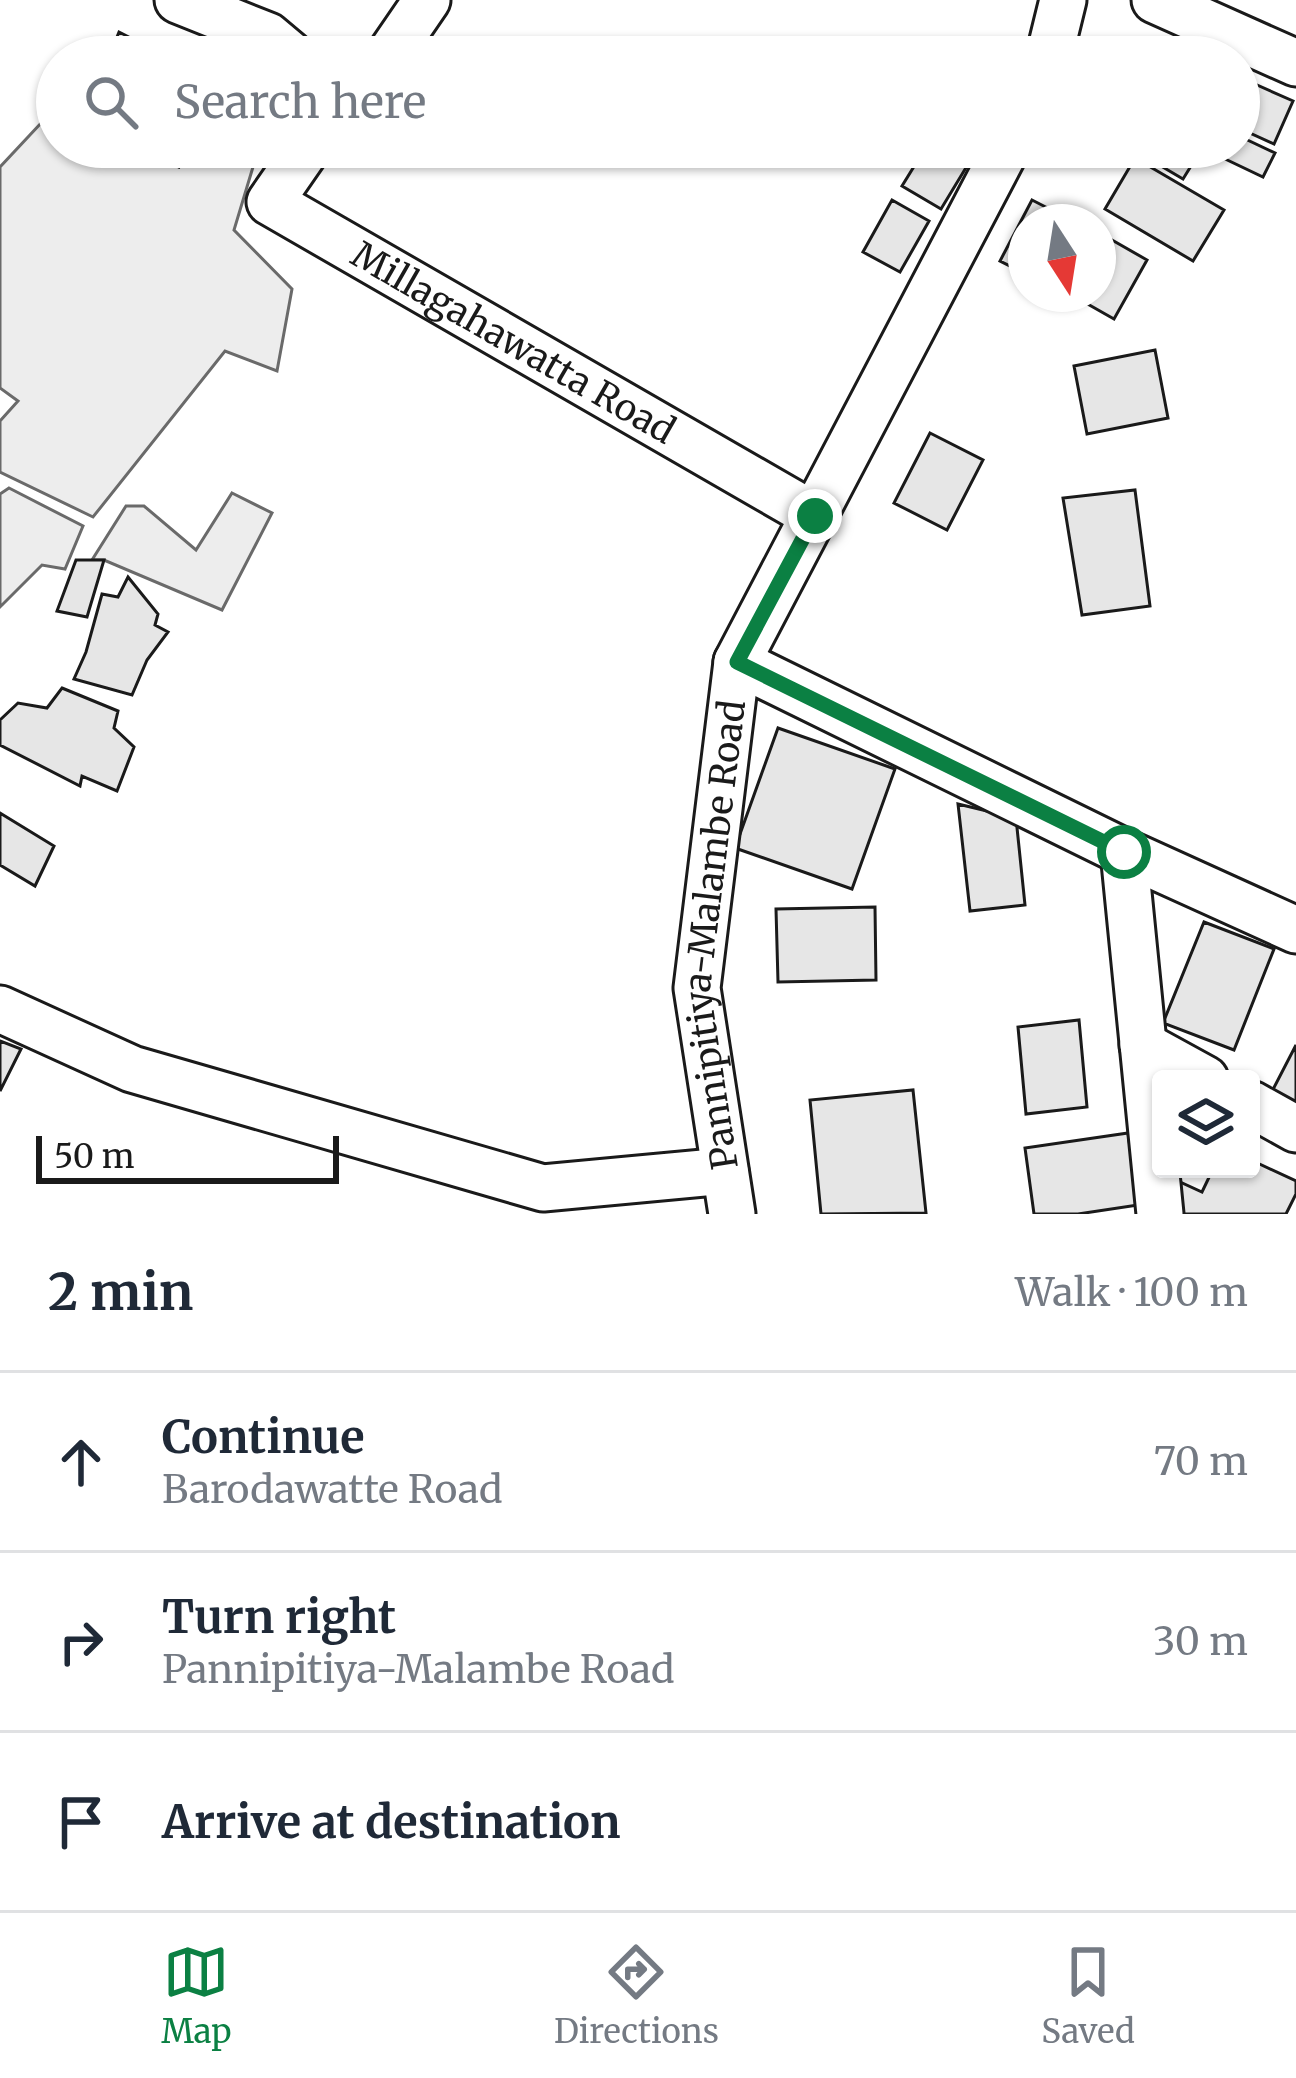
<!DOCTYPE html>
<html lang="en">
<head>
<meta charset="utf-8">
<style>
  body { margin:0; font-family:Merriweather,serif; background:#f6f6f7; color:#1f2937 }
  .controls { position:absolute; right:36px; bottom:36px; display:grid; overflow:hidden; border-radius:12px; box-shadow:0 3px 9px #0004 }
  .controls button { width:108px; height:108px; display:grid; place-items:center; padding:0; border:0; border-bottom:3px solid #e0e1e3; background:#fff; color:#1f2937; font:60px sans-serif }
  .compass { position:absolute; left:1008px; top:204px; width:108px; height:108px; border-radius:50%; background:#fff; box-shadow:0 3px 9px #0004; rotate:168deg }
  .scale { position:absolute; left:36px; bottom:30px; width:303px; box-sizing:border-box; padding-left:12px; border:6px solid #1a1a1a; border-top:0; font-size:33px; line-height:42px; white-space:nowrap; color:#1a1a1a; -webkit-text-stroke:9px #fff; paint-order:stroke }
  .stop { position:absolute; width:36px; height:36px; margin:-27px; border:9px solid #0b8043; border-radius:50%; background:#fff }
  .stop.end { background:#0b8043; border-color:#fff; box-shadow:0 3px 12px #0008 }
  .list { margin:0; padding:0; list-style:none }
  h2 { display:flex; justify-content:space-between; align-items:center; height:156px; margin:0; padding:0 48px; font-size:51px }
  h2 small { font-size:39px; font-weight:400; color:#747a83 }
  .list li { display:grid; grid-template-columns:78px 1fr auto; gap:36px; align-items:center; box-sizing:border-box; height:180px; padding:0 48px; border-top:3px solid #e0e1e3 }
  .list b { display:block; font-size:45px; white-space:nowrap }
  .list p { margin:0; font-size:39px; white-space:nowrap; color:#747a83 }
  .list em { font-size:39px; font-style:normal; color:#747a83 }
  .icon { flex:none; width:66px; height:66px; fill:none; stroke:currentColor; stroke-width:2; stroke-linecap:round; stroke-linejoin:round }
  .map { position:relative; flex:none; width:1296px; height:1214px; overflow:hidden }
  .search { position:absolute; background:#fff; box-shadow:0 3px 9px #0004; left:36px; right:36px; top:36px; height:132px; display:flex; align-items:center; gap:30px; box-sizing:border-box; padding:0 42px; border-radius:66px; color:#747a83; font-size:45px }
  .sheet { height:696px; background:#fff }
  nav { display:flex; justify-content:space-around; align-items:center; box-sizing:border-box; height:168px; border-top:3px solid #e0e1e3; background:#fff; font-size:33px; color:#747a83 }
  nav a { display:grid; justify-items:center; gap:6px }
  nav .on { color:#0b8043 }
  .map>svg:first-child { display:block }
  .built { fill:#ededed; stroke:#6a6a6a; stroke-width:3 }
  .building { fill:#e6e6e6; stroke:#1a1a1a; stroke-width:3 }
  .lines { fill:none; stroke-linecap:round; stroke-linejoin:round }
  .minor-casing { stroke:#1a1a1a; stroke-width:51 }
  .minor { stroke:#fff; stroke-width:45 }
  .route { stroke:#0b8043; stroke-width:15 }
  .labels { text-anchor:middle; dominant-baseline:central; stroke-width:9; stroke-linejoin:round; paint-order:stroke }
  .street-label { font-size:36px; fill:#1a1a1a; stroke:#fff }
</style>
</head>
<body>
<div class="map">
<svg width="1296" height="1214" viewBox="0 0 1296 1214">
  <rect width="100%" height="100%" fill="#fff"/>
  <!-- built -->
  <path class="built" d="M57,106V147H125L179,167L191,147H259L234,230L292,289L277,371L225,351L93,517L0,472V421L18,401L0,388V167Z
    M9,488L83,526L65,569L42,565L0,607V494Z
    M232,493L272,513L222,610L104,560H92L126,506H144L196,550Z"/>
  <!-- building -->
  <path class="building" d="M119,32L168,57H109Z
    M1239,77L1293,101L1274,144L1239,128Z
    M1239,136L1275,153L1263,177L1200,147H1239Z
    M131,147H191L179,167Z
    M926,147H948L970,161L941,209L902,186Z
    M1129,147H1189L1199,153L1183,179Z
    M1135,158L1224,210L1193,261L1105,209Z
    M892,200L929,221L900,272L863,252Z
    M1032,200L1075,222H1026V274L1000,261Z
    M1098,232L1147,260L1114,319L1070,294H1098Z
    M1155,350L1168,418L1087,434L1074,366Z
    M930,433L983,460L947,530L894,503Z
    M1135,490L1150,606L1082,615L1063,498Z
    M76,560H104L87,617L57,611Z
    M128,577L158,614L155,625L168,632L147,660L132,695L74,679L86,652L102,594L118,597Z
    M62,688L118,711L114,728L134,747L117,791L82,776L80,786L0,745V720L18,703L47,708Z
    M778,728L895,769L852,889L735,848Z
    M958,804L1016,818L1025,905L970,911Z
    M0,813L54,846L35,886L0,865Z
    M875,907L876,980L778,982L776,909Z
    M1204,922L1274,949L1234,1050L1163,1023Z
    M1079,1020L1087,1107L1026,1114L1018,1027Z
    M0,1041L21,1049L0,1091Z
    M1296,1045V1119L1266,1103Z
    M913,1090L926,1213L821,1214L810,1100Z
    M1128,1133L1138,1205L1078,1214H1034L1025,1148Z
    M1251,1160L1296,1181V1194L1286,1214H1173L1167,1176L1202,1192L1213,1169H1251Z"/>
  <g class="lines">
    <defs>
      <g id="minor">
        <path d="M178,0L268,36L293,57"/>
        <path d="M1155,0L1296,63"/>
        <path d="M388,57L427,0"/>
        <path d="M1049,57L1063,0"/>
        <path id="s1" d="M308,147L270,202L815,516"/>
        <path d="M737,662L1124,852L1296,930"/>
        <path d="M1124,852L1160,1214"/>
        <path d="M0,1009L132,1069L543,1188L725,1171"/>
        <path d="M1143,1045L1205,1079"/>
        <path d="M1251,1104L1296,1129"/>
        <path id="s2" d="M732,1214L697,988L737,662L1007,147"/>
      </g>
    </defs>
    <!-- minor casing -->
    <use href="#minor" class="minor-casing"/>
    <!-- minor -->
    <use href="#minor" class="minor"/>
  </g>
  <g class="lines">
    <!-- route -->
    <path class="route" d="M815,516L737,662L1124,852"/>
  </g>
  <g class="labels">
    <!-- street labels -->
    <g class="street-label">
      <text stroke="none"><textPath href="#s1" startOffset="348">Millagahawatta Road</textPath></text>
      <text stroke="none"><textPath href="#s2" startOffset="282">Pannipitiya-Malambe Road</textPath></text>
    </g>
  </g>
</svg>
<div class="controls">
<button><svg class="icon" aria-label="layers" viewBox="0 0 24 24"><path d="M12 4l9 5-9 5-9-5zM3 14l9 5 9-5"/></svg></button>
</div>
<svg class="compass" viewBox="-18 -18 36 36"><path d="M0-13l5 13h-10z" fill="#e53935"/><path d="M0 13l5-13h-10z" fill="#747a83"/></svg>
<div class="scale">50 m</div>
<div class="stop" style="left:1124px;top:852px"></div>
<div class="stop end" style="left:815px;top:516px"></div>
<div class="search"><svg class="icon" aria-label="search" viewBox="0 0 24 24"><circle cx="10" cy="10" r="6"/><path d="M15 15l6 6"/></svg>Search here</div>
</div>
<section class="sheet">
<h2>2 min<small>Walk · 100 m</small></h2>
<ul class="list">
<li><svg class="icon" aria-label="ahead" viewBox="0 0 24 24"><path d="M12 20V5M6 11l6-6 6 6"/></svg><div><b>Continue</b><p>Barodawatte Road</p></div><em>70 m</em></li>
<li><svg class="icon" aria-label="right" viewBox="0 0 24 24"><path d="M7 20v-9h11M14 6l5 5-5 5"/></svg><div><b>Turn right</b><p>Pannipitiya-Malambe Road</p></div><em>30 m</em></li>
<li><svg class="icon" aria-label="arrive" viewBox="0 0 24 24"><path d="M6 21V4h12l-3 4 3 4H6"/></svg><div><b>Arrive at destination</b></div></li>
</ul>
</section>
<nav>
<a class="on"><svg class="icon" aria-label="map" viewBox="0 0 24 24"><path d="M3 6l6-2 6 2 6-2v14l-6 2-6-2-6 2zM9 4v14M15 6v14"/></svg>Map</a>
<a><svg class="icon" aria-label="directions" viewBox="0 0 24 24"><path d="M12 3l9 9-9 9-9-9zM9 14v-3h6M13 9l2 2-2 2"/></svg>Directions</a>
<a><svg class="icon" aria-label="saved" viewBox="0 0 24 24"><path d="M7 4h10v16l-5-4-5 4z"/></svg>Saved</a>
</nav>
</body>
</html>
